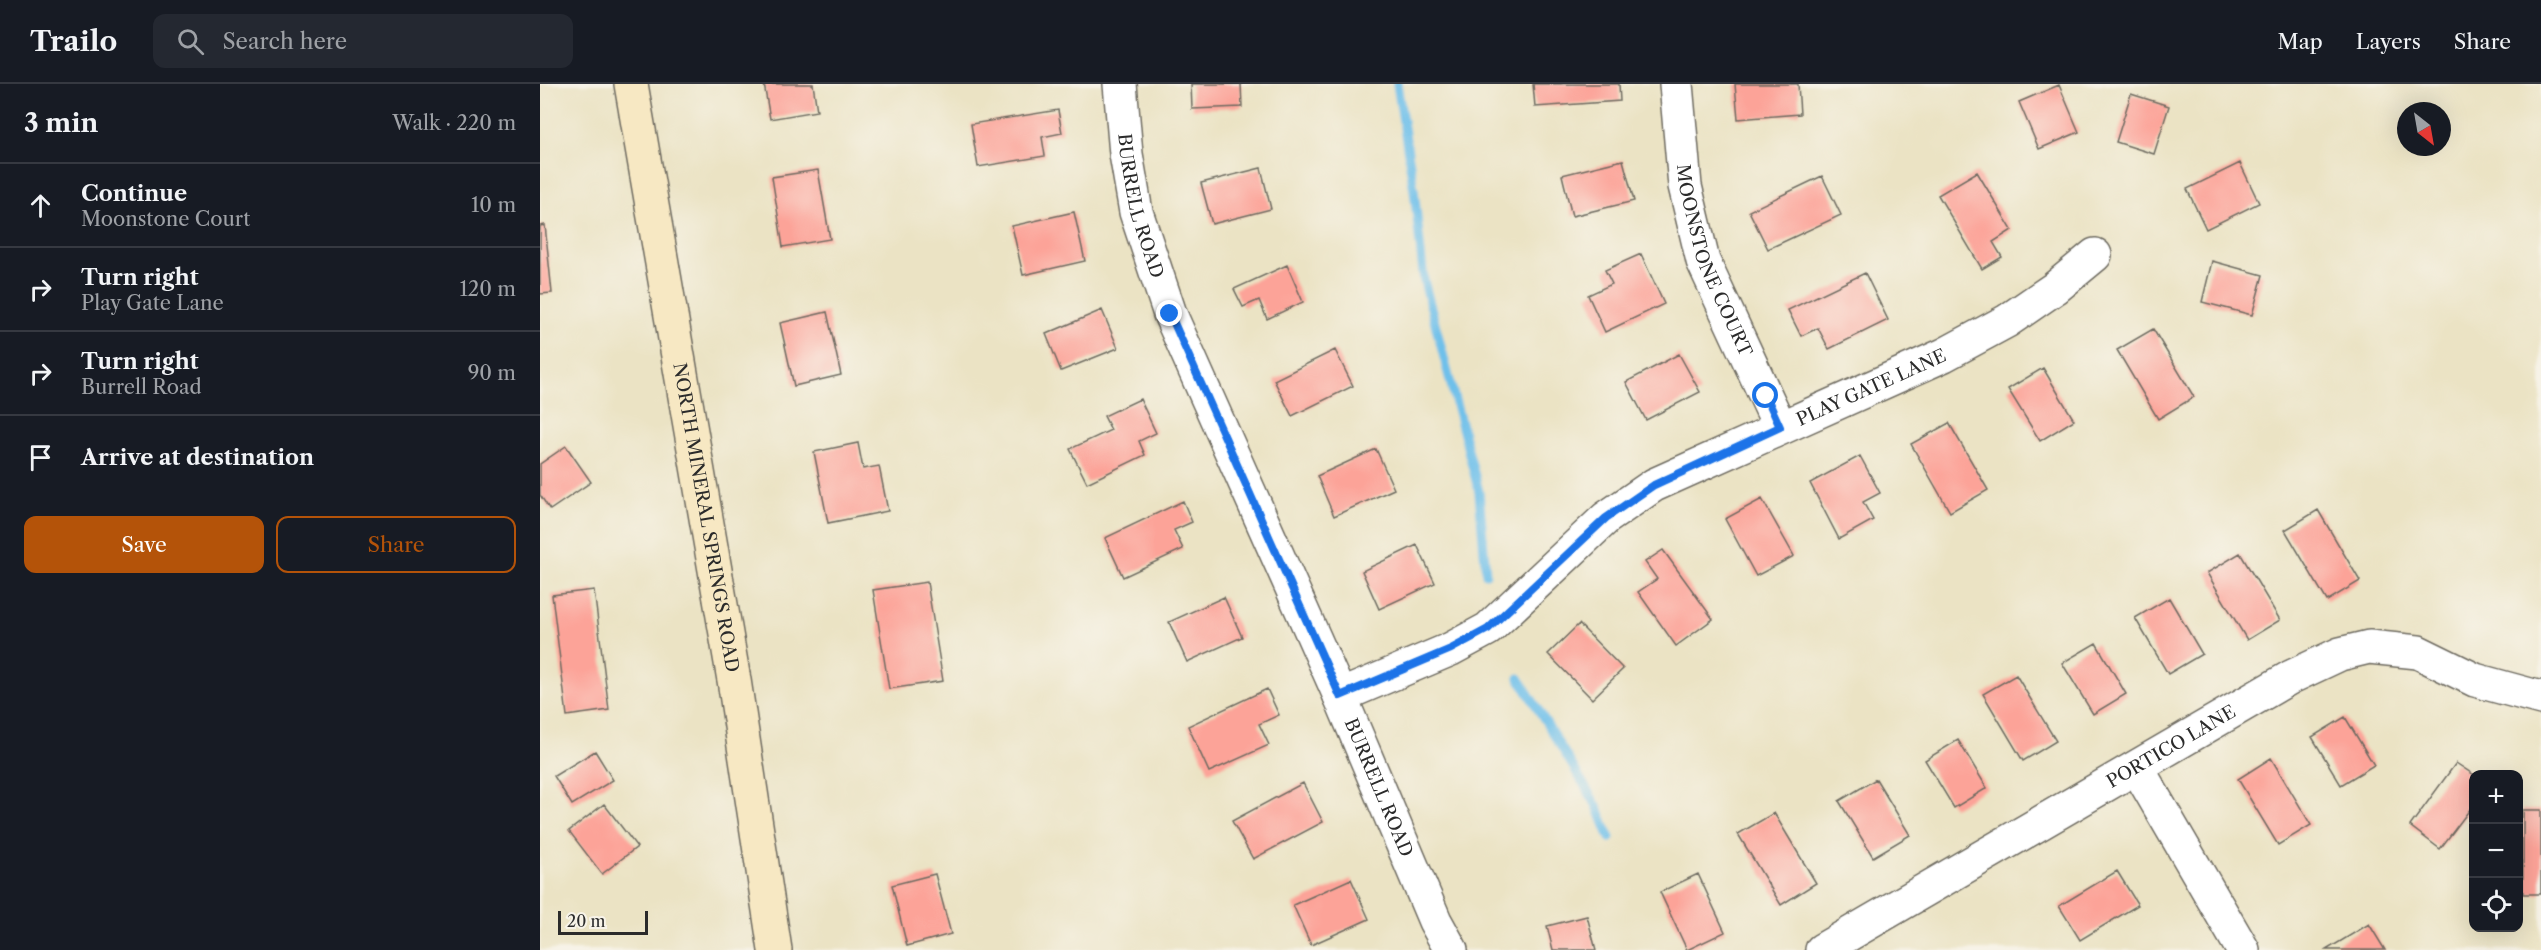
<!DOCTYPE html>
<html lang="en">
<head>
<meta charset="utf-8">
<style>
  body { margin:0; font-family:"Libre Caslon Text",serif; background:#242831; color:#f1f3f6 }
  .controls { position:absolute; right:18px; bottom:18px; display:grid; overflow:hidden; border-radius:12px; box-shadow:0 6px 24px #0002 }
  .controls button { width:54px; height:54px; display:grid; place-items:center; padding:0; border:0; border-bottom:2px solid #363941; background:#171b24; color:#f1f3f6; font:30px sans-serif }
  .compass { position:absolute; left:1857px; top:18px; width:54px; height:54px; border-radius:50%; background:#171b24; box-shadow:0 6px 24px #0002; rotate:149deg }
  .scale { position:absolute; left:18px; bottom:15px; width:90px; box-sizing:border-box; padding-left:6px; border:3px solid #2b2b2b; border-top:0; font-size:16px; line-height:21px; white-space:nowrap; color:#2b2b2b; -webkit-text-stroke:4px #f7f3e8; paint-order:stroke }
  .stop { position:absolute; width:18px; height:18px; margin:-14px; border:4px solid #1a73e8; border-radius:50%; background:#fff }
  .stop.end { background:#1a73e8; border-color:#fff; box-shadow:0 2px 6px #0008 }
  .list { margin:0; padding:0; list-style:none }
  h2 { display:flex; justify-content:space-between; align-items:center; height:78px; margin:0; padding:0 24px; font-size:26px }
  h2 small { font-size:20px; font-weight:400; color:#9ea1a6 }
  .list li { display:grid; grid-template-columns:39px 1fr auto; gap:18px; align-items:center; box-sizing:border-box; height:84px; padding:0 24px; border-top:2px solid #363941 }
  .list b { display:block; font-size:22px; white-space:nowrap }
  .list p { margin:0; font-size:20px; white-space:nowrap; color:#9ea1a6 }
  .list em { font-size:20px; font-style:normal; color:#9ea1a6 }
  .actions { display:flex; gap:12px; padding:18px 24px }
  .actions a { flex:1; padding:14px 0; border:2px solid #b45309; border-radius:12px; text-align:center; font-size:21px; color:#b45309 }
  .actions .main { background:#b45309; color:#fff }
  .icon { flex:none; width:33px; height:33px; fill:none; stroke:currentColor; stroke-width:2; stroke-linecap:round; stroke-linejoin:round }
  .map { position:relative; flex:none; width:2001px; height:866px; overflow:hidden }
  header { display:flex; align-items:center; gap:36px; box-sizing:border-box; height:84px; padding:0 30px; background:#171b24; border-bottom:2px solid #363941 }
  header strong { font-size:28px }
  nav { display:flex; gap:33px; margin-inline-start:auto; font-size:21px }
  .search { width:420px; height:54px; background:#242831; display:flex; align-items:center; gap:15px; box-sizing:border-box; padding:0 21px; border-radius:12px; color:#9ea1a6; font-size:22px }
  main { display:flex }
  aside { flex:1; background:#171b24 }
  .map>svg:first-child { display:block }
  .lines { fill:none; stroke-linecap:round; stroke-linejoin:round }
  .stream { stroke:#6ec0ea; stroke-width:9 }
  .building { fill:#fca398 }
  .street-casing { stroke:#6e6b61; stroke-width:36 }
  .secondary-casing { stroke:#6e6b61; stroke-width:36 }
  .street { stroke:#fff; stroke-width:33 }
  .secondary { stroke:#f7e8c3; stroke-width:33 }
  .route { stroke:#1a73e8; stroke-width:8 }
  .labels { text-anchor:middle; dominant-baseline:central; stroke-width:4.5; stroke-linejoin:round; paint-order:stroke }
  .street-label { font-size:18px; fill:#2b2b2b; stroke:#f7f3e8 }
</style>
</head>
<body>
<header>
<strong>Trailo</strong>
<div class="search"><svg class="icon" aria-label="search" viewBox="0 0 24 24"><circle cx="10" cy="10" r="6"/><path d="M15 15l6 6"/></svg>Search here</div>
<nav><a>Map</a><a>Layers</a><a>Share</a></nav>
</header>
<main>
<aside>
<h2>3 min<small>Walk · 220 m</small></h2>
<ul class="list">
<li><svg class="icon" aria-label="ahead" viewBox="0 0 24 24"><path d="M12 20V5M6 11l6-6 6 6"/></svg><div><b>Continue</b><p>Moonstone Court</p></div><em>10 m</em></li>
<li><svg class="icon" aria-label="right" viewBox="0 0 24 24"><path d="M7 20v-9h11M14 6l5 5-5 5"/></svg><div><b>Turn right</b><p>Play Gate Lane</p></div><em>120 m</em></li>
<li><svg class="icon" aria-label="right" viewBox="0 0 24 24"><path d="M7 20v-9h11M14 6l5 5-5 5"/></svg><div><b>Turn right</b><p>Burrell Road</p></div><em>90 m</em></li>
<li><svg class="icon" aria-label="arrive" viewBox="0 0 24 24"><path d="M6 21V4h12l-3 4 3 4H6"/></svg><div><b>Arrive at destination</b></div></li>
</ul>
<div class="actions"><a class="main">Save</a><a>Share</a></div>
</aside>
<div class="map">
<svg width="2001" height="866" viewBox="0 0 2001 866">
  <rect width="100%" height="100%" fill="#f7f3e8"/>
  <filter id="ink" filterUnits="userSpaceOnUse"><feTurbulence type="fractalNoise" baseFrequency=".0167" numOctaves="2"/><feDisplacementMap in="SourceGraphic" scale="12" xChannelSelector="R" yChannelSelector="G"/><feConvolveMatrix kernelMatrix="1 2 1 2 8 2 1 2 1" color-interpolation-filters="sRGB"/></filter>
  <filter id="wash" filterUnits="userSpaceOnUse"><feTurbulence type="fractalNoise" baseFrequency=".008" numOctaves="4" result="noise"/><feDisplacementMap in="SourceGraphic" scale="24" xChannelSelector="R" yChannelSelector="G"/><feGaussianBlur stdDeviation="1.35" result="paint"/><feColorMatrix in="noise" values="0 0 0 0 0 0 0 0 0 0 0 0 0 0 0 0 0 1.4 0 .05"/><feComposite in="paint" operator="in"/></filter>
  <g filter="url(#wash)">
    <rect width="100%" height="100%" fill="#ebe3c4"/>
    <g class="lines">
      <!-- stream -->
      <path class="stream" d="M857,0L874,106L884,197L939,408L946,490
        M979,594L1057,722L1070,754"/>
    </g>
    <g id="blocks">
      <!-- building -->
      <path class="building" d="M224,0H273L277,27L230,35Z
        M651,0H701L702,23L652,25Z
        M993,0H1079L1080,17L995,23Z
        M1195,0H1258L1260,30L1198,35Z
        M1519,1L1539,48L1499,65L1479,18Z
        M1591,10L1629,22L1614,70L1576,58Z
        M518,26L522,49L502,53L505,72L438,83L431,40Z
        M1083,76L1094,117L1032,132L1022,91Z
        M1700,79L1719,119L1666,145L1647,105Z
        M721,84L731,125L672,140L661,99Z
        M278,86L290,155L243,163L232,93Z
        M1437,88L1472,146L1453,158L1462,173L1442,185L1398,111Z
        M1282,92L1301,131L1228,165L1209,127Z
        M534,128L545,177L483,191L472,142Z
        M5,141L12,209L0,210V142Z
        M1101,170L1124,220L1065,248L1048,211L1072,200L1065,186Z
        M1672,177L1723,191L1712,231L1662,218Z
        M747,181L763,218L727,235L719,216L703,223L694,205Z
        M1325,189L1348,236L1289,265L1278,244L1261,252L1248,226Z
        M562,226L578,264L521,287L506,250Z
        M287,228L301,291L254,302L240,239Z
        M1613,245L1654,313L1618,335L1577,266Z
        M795,266L813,302L752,332L734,296Z
        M1139,270L1160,308L1106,336L1086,298Z
        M1503,284L1534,336L1500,357L1468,305Z
        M600,315L616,349L599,357L605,371L547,399L530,365L571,346L564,332Z
        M1409,339L1448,406L1410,428L1371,360Z
        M318,359L323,385L339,382L348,427L288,439L274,368Z
        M26,362L51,398L10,426L0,411V380Z
        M836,365L854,405L794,432L777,392Z
        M1320,372L1340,409L1323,418L1333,436L1299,455L1270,399Z
        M1222,415L1254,472L1216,492L1185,435Z
        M643,417L652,438L634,446L643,465L583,493L565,454Z
        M1778,426L1820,497L1787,517L1745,446Z
        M877,461L895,499L839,525L822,487Z
        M1123,466L1173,535L1136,562L1098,508L1117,495L1105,478Z
        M1700,469L1740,536L1707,556L1667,489Z
        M387,498L403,597L349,605L333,506Z
        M54,506L69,626L27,632L12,511Z
        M684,513L702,553L647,578L629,538Z
        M1629,514L1662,570L1628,590L1595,534Z
        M1039,540L1083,585L1052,615L1008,570Z
        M1556,559L1586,610L1553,630L1522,579Z
        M1476,591L1516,657L1483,677L1443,610Z
        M727,605L739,631L719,640L729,661L669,688L648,642Z
        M1805,633L1834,681L1801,701L1772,653Z
        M1418,656L1447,704L1414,724L1385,676Z
        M55,667L73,696L32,721L14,692Z
        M1731,674L1771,741L1738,761L1698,695Z
        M1916,679L1934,691V720L1900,765L1870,742Z
        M1336,695L1370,751L1333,773L1299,717Z
        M763,699L783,738L713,775L692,737Z
        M64,720L97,763L62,790L29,747Z
        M1983,726H2001V810H1983Z
        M1234,729L1276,799L1241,821L1198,750Z
        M1577,787L1598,821L1540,856L1519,822Z
        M395,790L411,850L367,862L352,801Z
        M1158,790L1185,848L1147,866L1120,808Z
        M811,795L829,835L771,861L753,821Z
        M1047,832L1056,866H1013L1007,842Z
        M1829,840L1845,866H1786Z"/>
    </g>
  </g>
  <g filter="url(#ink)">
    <use href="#blocks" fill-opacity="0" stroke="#6e6b61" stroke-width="1.5"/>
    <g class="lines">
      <defs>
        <g id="street">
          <path id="s1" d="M580,0L586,70L596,128L630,230L800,612L895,837L911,866"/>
          <path id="s2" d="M1136,0L1145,102L1163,177L1240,343"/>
          <path id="s3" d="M800,612L911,565L948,545L1066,434L1114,401L1404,271L1467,237L1515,204L1555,171"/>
          <path d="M1597,684L1703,866"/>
          <path id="s4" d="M1282,866L1751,593L1800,570L1829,563L1878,568L1935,596L2001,614"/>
        </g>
        <g id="secondary">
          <path id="s5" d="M91,0L194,596L235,866"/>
        </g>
      </defs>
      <!-- street casing -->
      <use href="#street" class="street-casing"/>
      <!-- secondary casing -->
      <use href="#secondary" class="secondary-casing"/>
      <!-- street -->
      <use href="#street" class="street"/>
      <!-- secondary -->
      <use href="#secondary" class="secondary"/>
    </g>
  </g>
  <g class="lines" filter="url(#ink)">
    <!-- route -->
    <path class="route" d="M630,230L800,612L911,565L948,545L1066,434L1114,401L1240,343L1226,312"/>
  </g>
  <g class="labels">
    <!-- street labels -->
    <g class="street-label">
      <text stroke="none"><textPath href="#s1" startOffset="124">BURRELL ROAD</textPath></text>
      <text stroke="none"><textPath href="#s2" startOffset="182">MOONSTONE COURT</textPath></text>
      <text stroke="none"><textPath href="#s3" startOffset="621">PLAY GATE LANE</textPath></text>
      <text stroke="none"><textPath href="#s5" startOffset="440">NORTH MINERAL SPRINGS ROAD</textPath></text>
      <text stroke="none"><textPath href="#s4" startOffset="404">PORTICO LANE</textPath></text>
      <text stroke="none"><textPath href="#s1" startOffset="754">BURRELL ROAD</textPath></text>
    </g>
  </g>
</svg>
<div class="controls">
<button>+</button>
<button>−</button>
<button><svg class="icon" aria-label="locate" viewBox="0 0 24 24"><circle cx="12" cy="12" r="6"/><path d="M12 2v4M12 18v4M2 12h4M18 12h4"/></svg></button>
</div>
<svg class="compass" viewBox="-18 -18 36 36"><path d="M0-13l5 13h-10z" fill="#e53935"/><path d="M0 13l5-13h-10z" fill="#9ea1a6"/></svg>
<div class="scale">20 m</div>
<div class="stop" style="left:1226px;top:312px"></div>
<div class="stop end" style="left:630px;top:230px"></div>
</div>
</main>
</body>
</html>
